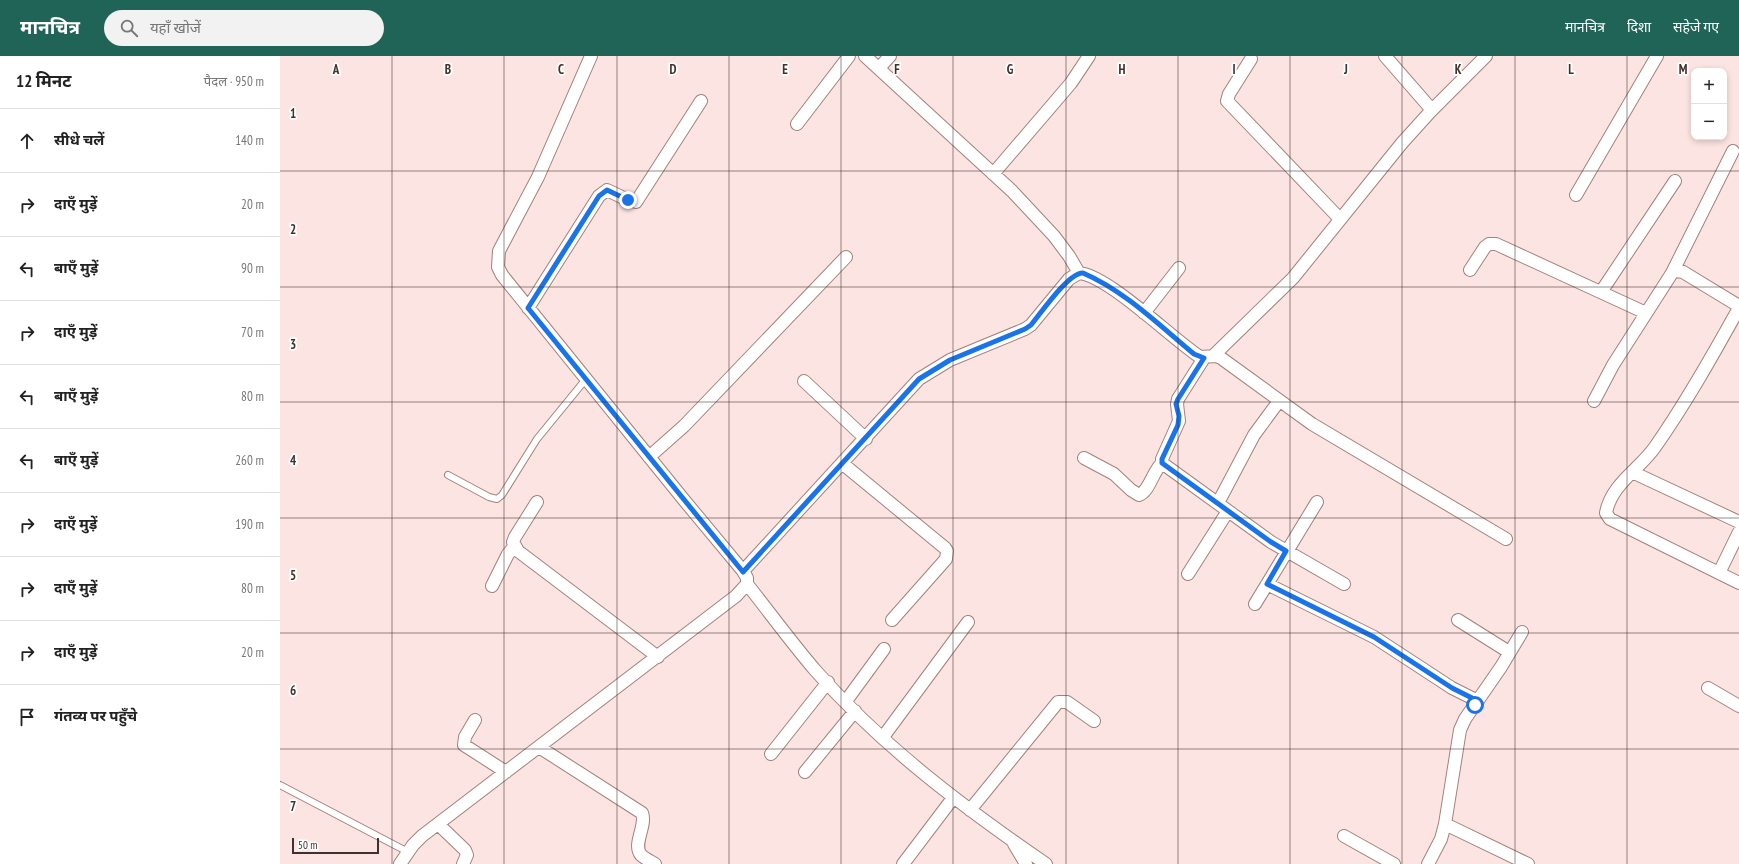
<!DOCTYPE html>
<html lang="hi">
<head>
<meta charset="utf-8">
<style>
  body { margin:0; font-family:"PT Sans Narrow","Noto Sans Devanagari",sans-serif; background:#f2f2f2; color:#222 }
  .controls { position:absolute; right:12px; top:12px; display:grid; overflow:hidden; border-radius:8px; box-shadow:0 2px 6px #0003 }
  .controls button { width:36px; height:36px; display:grid; place-items:center; padding:0; border:0; border-bottom:1px solid #e0e0e0; background:#fff; color:#222; font:20px sans-serif }
  .scale { position:absolute; left:12px; bottom:10px; width:87px; box-sizing:border-box; padding-left:4px; border:2px solid #40312f; border-top:0; font-size:11px; line-height:14px; white-space:nowrap; color:#40312f; -webkit-text-stroke:3px #fff; paint-order:stroke }
  .stop { position:absolute; width:12px; height:12px; margin:-9px; border:3px solid #1a73e8; border-radius:50%; background:#fff }
  .stop.end { background:#1a73e8; border-color:#fff; box-shadow:0 1px 4px #0008 }
  .list { margin:0; padding:0; list-style:none }
  h2 { display:flex; justify-content:space-between; align-items:center; height:52px; margin:0; padding:0 16px; font-size:17px }
  h2 small { font-size:13px; font-weight:400; color:#767676 }
  .list li { display:grid; grid-template-columns:26px 1fr auto; gap:12px; align-items:center; box-sizing:border-box; height:64px; padding:0 16px; border-top:1px solid #e0e0e0 }
  .list b { display:block; font-size:15px; white-space:nowrap }
  .list em { font-size:13px; font-style:normal; color:#767676 }
  .icon { flex:none; width:22px; height:22px; fill:none; stroke:currentColor; stroke-width:2; stroke-linecap:round; stroke-linejoin:round }
  .map { position:relative; flex:none; width:1459px; height:808px; overflow:hidden }
  header { display:flex; align-items:center; gap:24px; box-sizing:border-box; height:56px; padding:0 20px; background:#1f6456; color:#fff }
  header strong { font-size:19px }
  nav { display:flex; gap:22px; margin-inline-start:auto; font-size:14px }
  .search { width:280px; height:36px; background:#f2f2f2; display:flex; align-items:center; gap:10px; box-sizing:border-box; padding:0 14px; border-radius:22px; color:#767676; font-size:15px }
  main { display:flex }
  aside { flex:1; background:#fff }
  .map>svg:first-child { display:block }
  .lines { fill:none; stroke-linecap:round; stroke-linejoin:round }
  .service-casing { stroke:#a3817c; stroke-width:8 }
  .minor-casing { stroke:#a3817c; stroke-width:14 }
  .service { stroke:#fff; stroke-width:6 }
  .minor { stroke:#fff; stroke-width:12 }
  .route { stroke:#1a73e8; stroke-width:5 }
  .grid { fill:none; stroke:#40312f; stroke-width:1; stroke-opacity:0.55 }
  .grid-label { font-size:13px; text-anchor:middle; font-weight:bold; fill:#40312f; stroke:#fff; stroke-width:3.5; stroke-linejoin:round; paint-order:stroke }
</style>
</head>
<body>
<header>
<strong>मानचित्र</strong>
<div class="search"><svg class="icon" aria-label="search" viewBox="0 0 24 24"><circle cx="10" cy="10" r="6"/><path d="M15 15l6 6"/></svg>यहाँ खोजें</div>
<nav><a>मानचित्र</a><a>दिशा</a><a>सहेजे गए</a></nav>
</header>
<main>
<aside>
<h2>12 मिनट<small>पैदल · 950 m</small></h2>
<ul class="list">
<li><svg class="icon" aria-label="ahead" viewBox="0 0 24 24"><path d="M12 20V5M6 11l6-6 6 6"/></svg><div><b>सीधे चलें</b></div><em>140 m</em></li>
<li><svg class="icon" aria-label="right" viewBox="0 0 24 24"><path d="M7 20v-9h11M14 6l5 5-5 5"/></svg><div><b>दाएँ मुड़ें</b></div><em>20 m</em></li>
<li><svg class="icon" aria-label="left" viewBox="0 0 24 24"><path d="M17 20v-9H6M10 6l-5 5 5 5"/></svg><div><b>बाएँ मुड़ें</b></div><em>90 m</em></li>
<li><svg class="icon" aria-label="right" viewBox="0 0 24 24"><path d="M7 20v-9h11M14 6l5 5-5 5"/></svg><div><b>दाएँ मुड़ें</b></div><em>70 m</em></li>
<li><svg class="icon" aria-label="left" viewBox="0 0 24 24"><path d="M17 20v-9H6M10 6l-5 5 5 5"/></svg><div><b>बाएँ मुड़ें</b></div><em>80 m</em></li>
<li><svg class="icon" aria-label="left" viewBox="0 0 24 24"><path d="M17 20v-9H6M10 6l-5 5 5 5"/></svg><div><b>बाएँ मुड़ें</b></div><em>260 m</em></li>
<li><svg class="icon" aria-label="right" viewBox="0 0 24 24"><path d="M7 20v-9h11M14 6l5 5-5 5"/></svg><div><b>दाएँ मुड़ें</b></div><em>190 m</em></li>
<li><svg class="icon" aria-label="right" viewBox="0 0 24 24"><path d="M7 20v-9h11M14 6l5 5-5 5"/></svg><div><b>दाएँ मुड़ें</b></div><em>80 m</em></li>
<li><svg class="icon" aria-label="right" viewBox="0 0 24 24"><path d="M7 20v-9h11M14 6l5 5-5 5"/></svg><div><b>दाएँ मुड़ें</b></div><em>20 m</em></li>
<li><svg class="icon" aria-label="arrive" viewBox="0 0 24 24"><path d="M6 21V4h12l-3 4 3 4H6"/></svg><div><b>गंतव्य पर पहुँचे</b></div></li>
</ul>
</aside>
<div class="map">
<svg width="1459" height="808" viewBox="0 0 1459 808">
  <rect width="100%" height="100%" fill="#fbe4e1"/>
  <g class="lines">
    <defs>
      <path id="service" d="M168,419L209,441L217,443L222,439L257,383L306,323
        M0,729L128,796"/>
      <path id="minor" d="M585,0L732,135L774,180L789,200L799,217
        M1105,0L1152,54
        M971,3L949,38L947,45L1060,163
        M599,12L610,0
        M517,68L569,0
        M713,118L791,27L809,0
        M1296,139L1377,0
        M1190,214L1205,191L1209,188H1216L1366,257
        M1392,217L1453,95
        M1321,236L1395,125
        M248,252L319,140L327,134L348,144L356,146L421,45
        M1459,252C1433,299 1406,347 1375,391C1360,413 1331,428 1326,457L1330,463L1459,527
        M864,257L899,212
        M933,300L1013,222L1122,87L1150,56L1206,0
        M924,302L898,343L897,348L899,365L882,403V407L991,486L1064,528
        M524,325L586,383
        M1314,345L1333,309L1392,217L1396,215L1403,216L1459,250
        M369,401L404,370L566,201
        M804,402L834,418L851,434L859,439C869,436 873,415 882,407
        M563,408L665,492L667,495L666,503L612,564
        M1352,416L1459,466
        M257,446L235,481L233,486L238,495L378,601
        M938,447L974,379L999,345
        M463,515L639,323L670,304L745,273L751,269L789,223L799,217C829,220 891,282 920,301L936,300L941,302L1032,368L1226,483
        M1439,517L1459,476
        M908,518L948,455
        M467,528C490,557 511,586 535,614C602,690 683,751 766,808
        M987,528L1094,581L1172,632L1198,645
        M212,530L228,498L234,491
        M975,548L1037,446
        M1178,564L1229,596
        M1428,632L1459,650
        M566,645L604,593
        M195,664L185,681L184,689L226,716
        M603,681L688,566
        M259,691L362,757C367,770 352,788 361,799C364,802 370,805 375,808
        M491,698L548,626
        M525,716L575,655
        M690,754L778,646H787L814,665
        M158,768L185,794L187,799L183,808
        M1165,768L1248,808
        M1064,780L1114,808
        M734,788L746,808
        M120,808L133,789L142,780L456,540L467,528V522L463,515L404,444L222,219L218,211L219,195L258,121L311,0
        M623,808L673,742
        M1148,808L1161,783L1165,768L1180,674L1185,663L1221,611L1242,576"/>
    </defs>
    <!-- service casing -->
    <use href="#service" class="service-casing"/>
    <!-- minor casing -->
    <use href="#minor" class="minor-casing"/>
    <!-- service -->
    <use href="#service" class="service"/>
    <!-- minor -->
    <use href="#minor" class="minor"/>
  </g>
  <g class="lines">
    <!-- route -->
    <path class="route" d="M348,144L327,134L319,140L248,252L463,516L639,323L670,304L745,273L751,269C761,257 789,216 803,217C845,235 880,270 914,298L924,302L898,343L896,348L899,360L898,369L882,403V407L991,486L1006,495L987,528L1094,581L1172,632L1198,645L1195,649"/>
  </g>
  <!-- grid -->
  <path class="grid" d="M112,0V808M224,0V808M337,0V808M449,0V808M561,0V808M673,0V808M786,0V808M898,0V808M1010,0V808M1122,0V808M1235,0V808M1347,0V808M0,115H1459M0,231H1459M0,346H1459M0,462H1459M0,577H1459M0,693H1459"/>
  <g class="grid-label">
    <text x="56" y="18">A</text>
    <text x="168" y="18">B</text>
    <text x="281" y="18">C</text>
    <text x="393" y="18">D</text>
    <text x="505" y="18">E</text>
    <text x="617" y="18">F</text>
    <text x="730" y="18">G</text>
    <text x="842" y="18">H</text>
    <text x="954" y="18">I</text>
    <text x="1066" y="18">J</text>
    <text x="1178" y="18">K</text>
    <text x="1291" y="18">L</text>
    <text x="1403" y="18">M</text>
    <text x="13" y="62">1</text>
    <text x="13" y="178">2</text>
    <text x="13" y="293">3</text>
    <text x="13" y="409">4</text>
    <text x="13" y="524">5</text>
    <text x="13" y="639">6</text>
    <text x="13" y="755">7</text>
  </g>
</svg>
<div class="controls">
<button>+</button>
<button>−</button>
</div>
<div class="scale">50 m</div>
<div class="stop" style="left:1195px;top:649px"></div>
<div class="stop end" style="left:348px;top:144px"></div>
</div>
</main>
</body>
</html>
